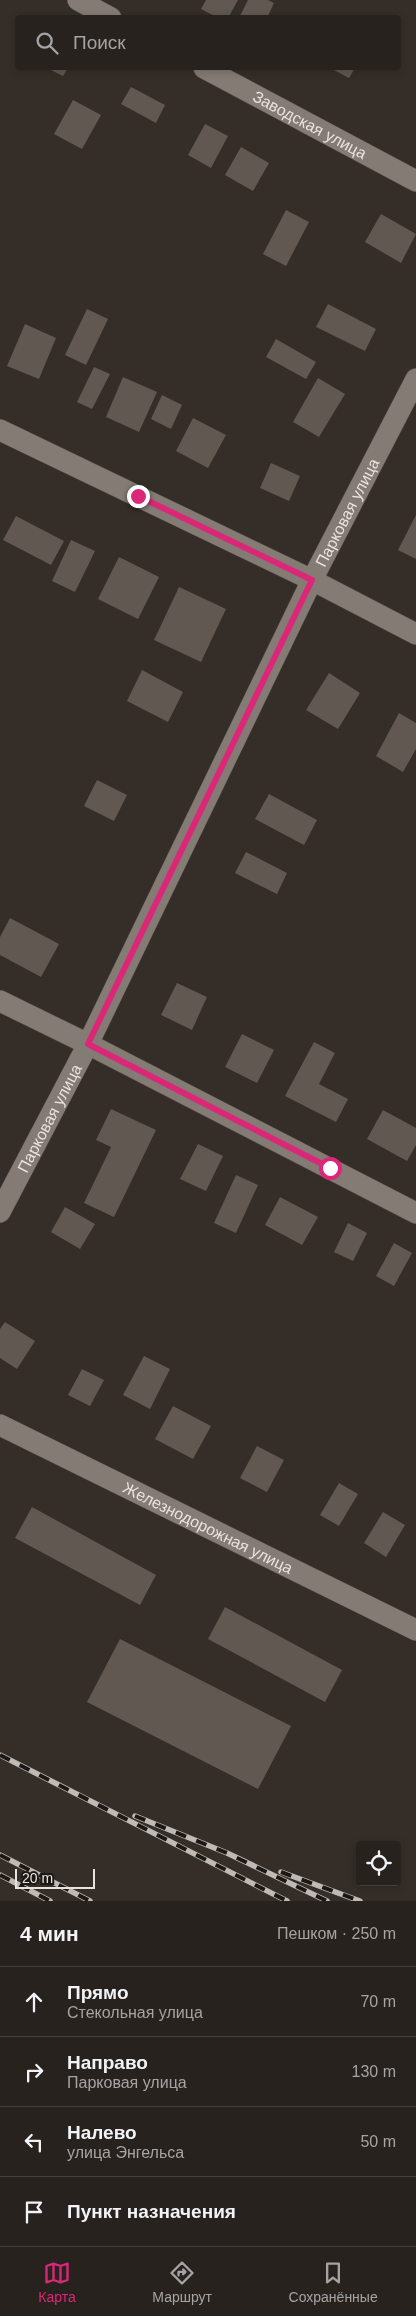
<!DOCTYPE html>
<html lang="ru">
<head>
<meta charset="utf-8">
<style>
  body { margin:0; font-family:Helvetica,sans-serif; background:#342f2b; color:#f1f3f6 }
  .controls { position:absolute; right:15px; bottom:15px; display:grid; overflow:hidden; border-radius:5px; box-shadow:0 2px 8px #0003 }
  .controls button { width:45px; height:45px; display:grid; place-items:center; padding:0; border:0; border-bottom:1px solid #443f3c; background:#28221e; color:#f1f3f6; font:25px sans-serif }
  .scale { position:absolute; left:15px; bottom:12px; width:80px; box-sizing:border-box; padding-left:5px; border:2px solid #e8e3df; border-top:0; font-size:14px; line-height:18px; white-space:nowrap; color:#e8e3df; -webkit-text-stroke:4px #1a1714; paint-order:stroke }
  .stop { position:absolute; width:15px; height:15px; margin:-11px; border:4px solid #db2777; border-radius:50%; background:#fff }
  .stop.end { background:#db2777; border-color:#fff; box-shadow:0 1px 5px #0008 }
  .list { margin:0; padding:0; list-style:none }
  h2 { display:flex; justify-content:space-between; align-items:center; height:65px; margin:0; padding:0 20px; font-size:21px }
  h2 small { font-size:16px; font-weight:400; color:#a5a4a4 }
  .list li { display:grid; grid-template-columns:32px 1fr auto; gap:15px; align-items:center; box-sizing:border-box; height:70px; padding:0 20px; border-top:1px solid #443f3c }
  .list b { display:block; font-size:19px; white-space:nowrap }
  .list p { margin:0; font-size:16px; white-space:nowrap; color:#a5a4a4 }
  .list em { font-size:16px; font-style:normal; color:#a5a4a4 }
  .icon { flex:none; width:28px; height:28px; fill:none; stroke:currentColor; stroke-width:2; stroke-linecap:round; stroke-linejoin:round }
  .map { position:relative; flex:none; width:416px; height:1901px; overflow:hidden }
  .search { position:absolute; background:#28221e; box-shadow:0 2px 8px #0003; left:15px; right:15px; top:15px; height:55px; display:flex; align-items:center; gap:12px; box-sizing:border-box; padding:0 18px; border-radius:5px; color:#a5a4a4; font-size:19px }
  .sheet { height:345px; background:#28221e }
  nav { display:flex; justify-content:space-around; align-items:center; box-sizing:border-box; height:70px; border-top:1px solid #443f3c; background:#28221e; font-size:14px; color:#a5a4a4 }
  nav a { display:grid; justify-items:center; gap:2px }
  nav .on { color:#db2777 }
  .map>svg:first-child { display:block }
  .building { fill:#605851 }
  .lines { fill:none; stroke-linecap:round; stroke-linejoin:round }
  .street-casing { stroke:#524b47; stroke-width:22 }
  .street { stroke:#847b74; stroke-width:21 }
  .rail-casing { stroke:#c0bab6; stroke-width:5.5 }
  .rail { stroke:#1a1714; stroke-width:4; stroke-dasharray:11; stroke-linecap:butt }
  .route { stroke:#db2777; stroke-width:6 }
  .labels { text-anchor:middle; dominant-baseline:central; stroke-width:4.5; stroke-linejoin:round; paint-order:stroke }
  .street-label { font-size:16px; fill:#e8e3df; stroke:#1a1714 }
</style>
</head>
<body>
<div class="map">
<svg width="416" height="1901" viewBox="0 0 416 1901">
  <rect width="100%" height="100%" fill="#352e28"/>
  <!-- building -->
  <path class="building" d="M206,0H238L228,18H218L201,9Z
    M248,0H268L274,3L267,18H239Z
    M47,68H68L63,76Z
    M330,68H355L349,78Z
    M131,87L165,105L156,123L121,104Z
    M73,100L101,115L82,149L54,134Z
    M205,124L228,136L211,168L188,155Z
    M241,147L269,163L253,191L225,175Z
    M286,210L309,222L286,266L263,254Z
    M381,214L416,234L401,263L365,242Z
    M328,304L376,329L365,351L316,327Z
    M87,309L108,319L86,365L65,355Z
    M25,324L56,338L39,379L7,366Z
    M276,339L316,362L306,379L266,357Z
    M94,367L110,374L92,409L77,402Z
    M123,377L157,392L139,432L106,417Z
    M318,378L345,394L319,437L293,422Z
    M162,395L182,405L171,429L151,419Z
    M193,418L226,435L208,468L176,451Z
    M271,463L300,476L289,501L260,488Z
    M416,515V559L398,550Z
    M16,516L64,541L51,565L3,540Z
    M71,540L95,551L75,592L52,581Z
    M119,557L159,577L138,619L98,599Z
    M179,587L226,609L201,662L154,640Z
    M142,670L183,692L168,722L127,701Z
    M329,673L360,693L338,729L306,710Z
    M399,713L416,723V749L403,772L376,756Z
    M97,780L127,795L114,821L84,806Z
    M269,794L317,820L304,845L255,819Z
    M246,852L287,873L277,894L235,873Z
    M10,918L59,944L41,977L0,955V937Z
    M177,983L207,997L192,1030L161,1015Z
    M242,1034L274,1050L257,1083L225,1067Z
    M314,1042L335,1053L319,1084L348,1099L336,1122L285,1096Z
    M111,1109L156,1130L114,1217L84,1203L111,1147L96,1140Z
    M383,1110L416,1128V1145L407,1161L367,1139Z
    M198,1144L223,1156L206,1191L180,1179Z
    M236,1175L258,1185L236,1233L214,1223Z
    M280,1197L318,1217L302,1245L265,1225Z
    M65,1207L95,1224L80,1249L51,1232Z
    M348,1223L367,1233L353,1261L334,1252Z
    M394,1243L412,1253L394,1286L376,1276Z
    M5,1322L35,1341L17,1369L0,1358V1329Z
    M144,1356L170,1369L150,1409L123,1395Z
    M82,1369L104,1380L90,1406L68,1395Z
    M173,1406L211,1426L193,1459L155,1439Z
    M257,1446L284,1460L267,1492L240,1478Z
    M339,1483L358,1494L339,1526L320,1515Z
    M32,1507L156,1575L140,1605L15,1538Z
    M383,1512L405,1525L386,1557L364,1543Z
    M225,1607L342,1670L325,1702L208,1639Z
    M120,1639L291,1726L258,1789L87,1702Z"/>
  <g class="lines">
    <defs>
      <g id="street">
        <path d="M78,0L111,18"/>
        <path id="s1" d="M204,68L416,181"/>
        <path d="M0,430L312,580L416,634"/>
        <path d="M0,1001L88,1044L416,1213"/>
        <path id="s2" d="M0,1212L88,1044L312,580L416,379"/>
        <path id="s3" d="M0,1425L416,1630"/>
      </g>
    </defs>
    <!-- street casing -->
    <use href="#street" class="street-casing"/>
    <!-- street -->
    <use href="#street" class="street"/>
    <defs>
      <path id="rail" d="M0,1755L287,1901
        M135,1816L227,1853L327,1901
        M0,1855L90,1901
        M281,1872L360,1901
        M0,1875L50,1901"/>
    </defs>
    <!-- rail casing -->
    <use href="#rail" class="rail-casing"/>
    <!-- rail -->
    <use href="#rail" class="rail"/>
  </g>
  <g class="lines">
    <!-- route -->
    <path class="route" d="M138,496L312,580L88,1044L330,1168"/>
  </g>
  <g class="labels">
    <!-- street labels -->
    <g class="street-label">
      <text stroke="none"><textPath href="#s1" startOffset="120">Заводская улица</textPath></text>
      <text stroke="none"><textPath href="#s2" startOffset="781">Парковая улица</textPath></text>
      <text stroke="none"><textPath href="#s2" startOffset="106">Парковая улица</textPath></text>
      <text stroke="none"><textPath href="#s3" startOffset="232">Железнодорожная улица</textPath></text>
    </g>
  </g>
</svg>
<div class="controls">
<button><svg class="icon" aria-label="locate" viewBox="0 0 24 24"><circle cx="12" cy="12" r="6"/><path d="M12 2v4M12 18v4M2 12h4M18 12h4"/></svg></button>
</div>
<div class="scale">20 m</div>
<div class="stop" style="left:330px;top:1168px"></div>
<div class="stop end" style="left:138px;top:496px"></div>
<div class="search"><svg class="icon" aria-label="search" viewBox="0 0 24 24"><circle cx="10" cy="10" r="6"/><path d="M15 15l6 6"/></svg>Поиск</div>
</div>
<section class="sheet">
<h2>4 мин<small>Пешком · 250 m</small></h2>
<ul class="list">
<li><svg class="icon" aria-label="ahead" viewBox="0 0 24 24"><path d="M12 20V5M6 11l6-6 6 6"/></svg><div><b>Прямо</b><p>Стекольная улица</p></div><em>70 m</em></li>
<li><svg class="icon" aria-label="right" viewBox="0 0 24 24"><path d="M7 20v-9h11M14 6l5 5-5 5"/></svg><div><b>Направо</b><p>Парковая улица</p></div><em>130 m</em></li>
<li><svg class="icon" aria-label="left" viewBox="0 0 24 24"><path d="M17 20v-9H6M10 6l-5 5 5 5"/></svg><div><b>Налево</b><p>улица Энгельса</p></div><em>50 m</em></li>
<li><svg class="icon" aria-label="arrive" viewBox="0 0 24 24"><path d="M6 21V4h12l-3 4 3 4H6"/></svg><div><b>Пункт назначения</b></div></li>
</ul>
</section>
<nav>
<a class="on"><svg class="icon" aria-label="map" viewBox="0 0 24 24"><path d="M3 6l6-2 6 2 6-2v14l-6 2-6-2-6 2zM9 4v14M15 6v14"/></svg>Карта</a>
<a><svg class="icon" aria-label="directions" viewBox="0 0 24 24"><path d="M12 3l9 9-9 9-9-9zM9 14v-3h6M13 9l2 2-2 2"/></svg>Маршрут</a>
<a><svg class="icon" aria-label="saved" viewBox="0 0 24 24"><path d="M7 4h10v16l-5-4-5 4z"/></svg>Сохранённые</a>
</nav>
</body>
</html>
